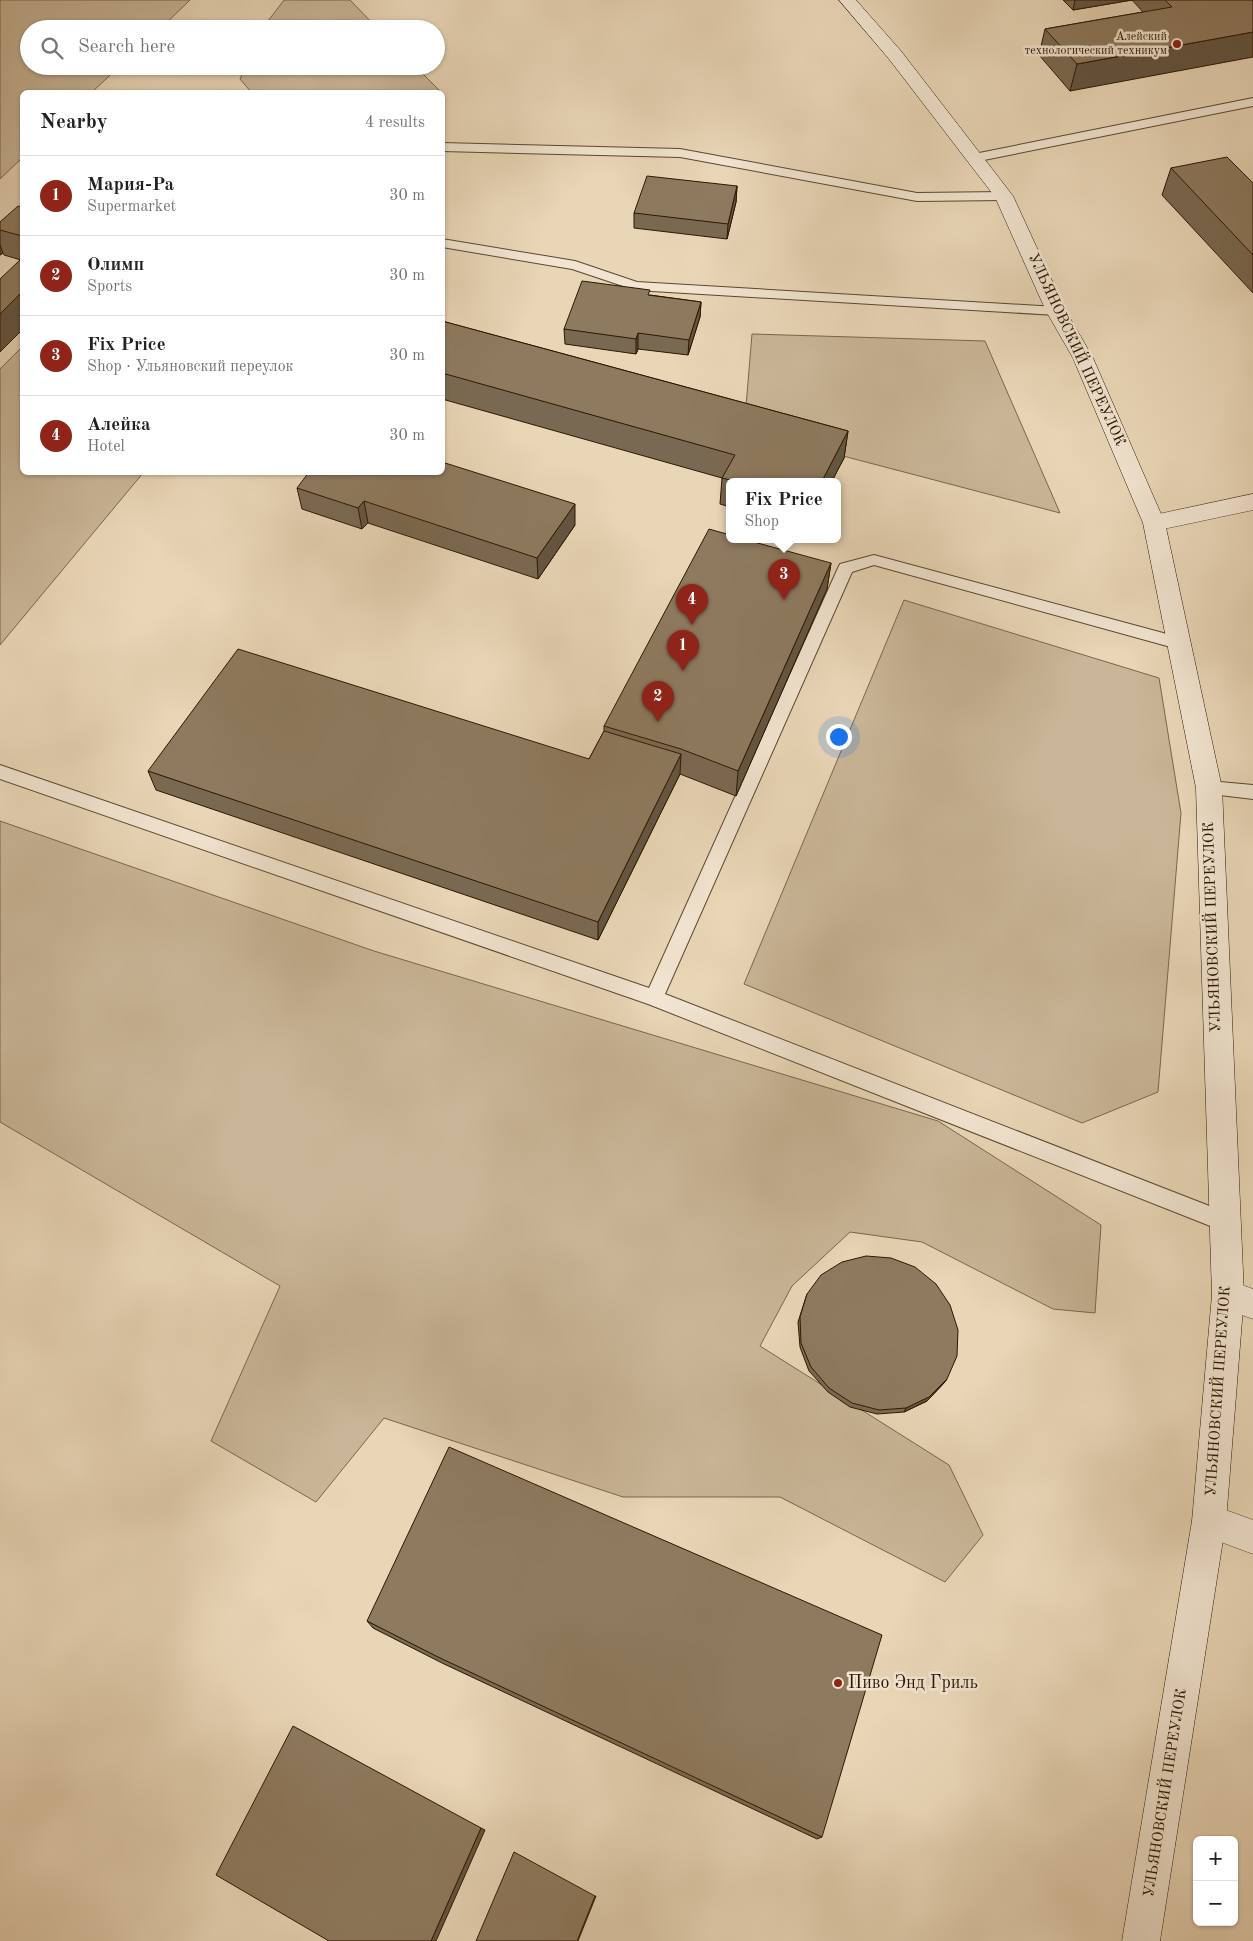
<!DOCTYPE html>
<html lang="en">
<head>
<meta charset="utf-8">
<style>
  body { margin:0; font-family:"Old Standard TT",serif; background:#f6f6f6; color:#202124 }
  .controls { position:absolute; right:15px; bottom:15px; display:grid; overflow:hidden; border-radius:8px; box-shadow:0 1px 4px #0004 }
  .controls button { width:45px; height:45px; display:grid; place-items:center; padding:0; border:0; border-bottom:1px solid #e0e0e0; background:#fff; color:#202124; font:25px sans-serif }
  .you { position:absolute; left:838px; top:736px; width:18px; height:18px; margin:-12px; border:4px solid #fff; border-radius:50%; background:#1a73e8; box-shadow:0 0 0 8px #1a73e833 }
  .badge { display:grid; place-items:center; width:32px; height:32px; border-radius:50%; background:#8f2418; color:#fff; font-size:16px; font-weight:700 }
  .pin { position:absolute; translate:-50% -41px; filter:drop-shadow(0 1px 2px #0008) }
  .pin::after { content:''; position:absolute; top:26px; width:18px; height:15px; background:inherit; clip-path:polygon(0 0,100% 0,50% 100%) }
  .popup { position:absolute; left:726px; top:478px; width:115px; height:65px; box-sizing:border-box; display:grid; place-content:center; border-radius:8px; background:#fff; filter:drop-shadow(0 1px 4px #0005); font-size:16px; white-space:nowrap; color:#757577 }
  .popup b { font-size:19px; color:#202124 }
  .popup::after { content:''; position:absolute; left:50%; top:100%; margin-left:-10px; border:10px solid transparent; border-top-color:#fff }
  .list { margin:0; padding:0; list-style:none }
  h2 { display:flex; justify-content:space-between; align-items:center; height:65px; margin:0; padding:0 20px; font-size:21px }
  h2 small { font-size:16px; font-weight:400; color:#757577 }
  .list li { display:grid; grid-template-columns:32px 1fr auto; gap:15px; align-items:center; box-sizing:border-box; height:80px; padding:0 20px; border-top:1px solid #e0e0e0 }
  .list b { display:block; font-size:19px; white-space:nowrap }
  .list p { margin:0; font-size:16px; white-space:nowrap; color:#757577 }
  .list em { font-size:16px; font-style:normal; color:#757577 }
  .icon { flex:none; width:28px; height:28px; fill:none; stroke:currentColor; stroke-width:2; stroke-linecap:round; stroke-linejoin:round }
  .map { position:relative; flex:none; width:1253px; height:1941px; overflow:hidden }
  .search { position:absolute; background:#fff; box-shadow:0 1px 4px #0004; left:20px; top:20px; width:425px; height:55px; display:flex; align-items:center; gap:12px; box-sizing:border-box; padding:0 18px; border-radius:28px; color:#757577; font-size:19px }
  .panel { position:absolute; background:#fff; box-shadow:0 1px 4px #0004; left:20px; top:90px; width:425px; height:385px; border-radius:8px }
  .map>svg:first-child { display:block }
  .green { fill:#c9b698; stroke:#7a664c }
  .lines { fill:none; stroke-linecap:round; stroke-linejoin:round }
  .lane-casing { stroke:#5b472e; stroke-width:2 }
  .street-casing { stroke:#5b472e; stroke-width:1 }
  .secondary-casing { stroke:#2c1700; stroke-width:1 }
  .lane { fill:#f1e4d0; fill-rule:evenodd }
  .street { fill:#f1e4d0; fill-rule:evenodd }
  .secondary { fill:#f1e4d0; fill-rule:evenodd }
  .wall { fill:#7a6952; stroke:#2c1700 }
  .shaded-wall { fill:#635542; stroke:#2c1700 }
  .building { fill:#8e7a5f; stroke:#2c1700 }
  .poi-dot { fill:#8f2418; stroke:#f1e4d0; stroke-width:2 }
  .labels { text-anchor:middle; dominant-baseline:central; stroke-width:5; stroke-linejoin:round; paint-order:stroke }
  .far-poi-label { font-size:12px; fill:#2c1700; stroke:#f1e4d0; text-anchor:end }
  .street-label { font-size:15px; fill:#2c1700; stroke:#f1e4d0 }
  .near-poi-label { font-size:18px; fill:#2c1700; stroke:#f1e4d0; text-anchor:start }
</style>
</head>
<body>
<div class="map">
<svg width="1253" height="1941" viewBox="0 0 1253 1941">
  <rect width="100%" height="100%" fill="#e9d6b7"/>
  <filter id="stains"><feTurbulence type="fractalNoise" baseFrequency=".004" numOctaves="4"/><feColorMatrix values="0 0 0 0 .2 0 0 0 0 .09 0 0 0 0 .02 0 0 0 .5 -.17"/></filter>
  <radialGradient id="worn" r=".72"><stop offset=".6" stop-color="#630" stop-opacity="0"/><stop offset="1" stop-color="#630" stop-opacity=".3"/></radialGradient>
  <!-- green -->
  <path class="green" d="M0,0H190L160,29H29V66H120L92,92H22V158L0,179Z
    M284,0H350L378,29H262Z
    M246,66H415L441,92H251L240,79Z
    M752,334L985,341L1060,513L744,430Z
    M22,347V472L143,473L0,645V369Z
    M904,600L1159,678L1181,813L1158,1092L1082,1123L744,984Z
    M0,821L374,951L938,1121L1101,1225L1095,1313L1053,1309L922,1242L850,1232L792,1286L760,1346L949,1465L983,1535L945,1582L780,1497H623L384,1418L316,1502L211,1441L280,1286L0,1122Z"/>
  <g class="lines">
    <defs>
      <path id="lane" d="M1253,98V106L974,162L968,158L974,154Z
        M442,143L680,149L917,193L1004,192L1010,196L1004,200L917,201L680,157L442,151Z
        M442,239L575,261L637,282L1056,307L1063,311L1056,315L635,290L572,269L442,247Z
        M874,555L1178,637L1184,639L1186,643L1184,647L1178,649L874,565L852,572L665,994L1230,1214L1233,1221L1230,1228L1223,1231L648,1004L0,779V765L649,988L838,568L840,564Z
        M1209,781L1253,785V799L1203,793L1200,788L1203,783Z"/>
      <path id="street" d="M1253,494V510L1154,531L1146,528L1143,523L1146,518L1154,515Z
        M1228,1280L1253,1289V1319L1217,1306L1212,1295L1217,1284Z
        M1209,1504L1253,1520V1554L1197,1533L1192,1521L1197,1509Z"/>
      <path id="secondary" d="M839,0H856L901,51L1013,196L1066,311L1093,358L1165,523L1222,788L1244,1295L1226,1521L1160,1941H1122L1192,1521L1212,1295L1196,788L1143,523L1073,358L1046,311L995,197L889,59Z"/>
    </defs>
    <!-- lane casing -->
    <use href="#lane" class="lane-casing"/>
    <!-- street casing -->
    <use href="#street" class="street-casing"/>
    <!-- secondary casing -->
    <use href="#secondary" class="secondary-casing"/>
    <!-- lane -->
    <use href="#lane" class="lane"/>
    <!-- street -->
    <use href="#street" class="street"/>
    <!-- secondary -->
    <use href="#secondary" class="secondary"/>
  </g>
  <!-- wall -->
  <path class="wall" d="M1063,0H1253L1070,91L1039,55L1045,29L1143,12L1132,0L1073,10Z
    M1171,168L1253,183V293L1162,195Z
    M737,186L736,202L727,239L634,228V213Z
    M22,207V330L21,260L4,255L3,253L0,255V222Z
    M650,295L701,302L700,317L688,355L638,349L636,354L565,344L564,329Z
    M442,321L848,431L844,458L832,481H730V507L720,504L722,478L442,399Z
    M297,488L575,525L538,579L368,523L362,529L302,509Z
    M831,563L827,589L736,796L680,774L598,940L156,790L148,771L589,759L604,731V726Z
    M807,1294L947,1379L944,1383L927,1401L904,1412L877,1414L850,1407L828,1392L809,1371L800,1347L798,1322Z
    M367,1621L822,1837L817,1839L442,1663L373,1628Z"/>
  <!-- shaded-wall -->
  <path class="shaded-wall" d="M1075,0H1132L1073,10Z
    M1253,32V57L1070,91L1077,64Z
    M737,186L736,202L727,239L728,224Z
    M0,245L3,253L0,255Z
    M22,292V330L0,352V314Z
    M701,302L700,317L688,355L689,340Z
    M638,333V349L636,354V339Z
    M848,431L844,458L832,481H822Z
    M364,501L368,523L362,529L358,508Z
    M575,504V525L538,579L537,558Z
    M831,563L827,589L736,796L738,771Z
    M681,754L680,774L598,940V922Z
    M947,1379L944,1383L927,1401L904,1412L906,1408Z
    M481,1828L485,1830L436,1941H431Z
    M595,1896H596L578,1941H577Z"/>
  <!-- building -->
  <path class="building" d="M1165,0H1253V32L1077,64L1045,29L1172,7Z
    M1227,157L1253,183V255L1171,168Z
    M647,176L737,186L728,224L634,213Z
    M18,206L22,207V236L0,230V222Z
    M21,259L22,260V292L0,314V279Z
    M582,281L650,290L648,295L701,302L689,340L638,333L636,339L564,329Z
    M442,321L848,431L822,481H734L722,478L735,455L442,373Z
    M442,462L575,504L537,558L364,501L358,508L297,488L309,472H442Z
    M709,529L730,535V539H743L831,563L738,771L681,749L604,726Z
    M238,649L589,759L604,731L681,754L598,922L148,771Z
    M866,1256L891,1258L915,1267L936,1284L950,1305L958,1330L957,1356L947,1379L929,1397L906,1408L879,1410L852,1403L829,1388L811,1367L801,1343L800,1317L807,1294L821,1275L842,1262Z
    M449,1447L882,1635L822,1837L438,1657L367,1621Z
    M293,1726L481,1828L431,1941H329L216,1875Z
    M514,1852L595,1896L577,1941H476Z"/>
  <!-- markers -->
  <g class="poi-dot">
    <circle cx="1177" cy="44" r="5"/>
    <circle cx="838" cy="1683" r="5"/>
  </g>
  <g class="labels">
    <!-- far-poi labels -->
    <g class="far-poi-label">
      <text x="1167" y="37">Алейский<tspan x="1167" dy="14">технологический техникум</tspan></text>
    </g>
    <!-- street labels -->
    <g class="street-label">
      <text transform="translate(1076 350) rotate(65)">УЛЬЯНОВСКИЙ ПЕРЕУЛОК</text>
      <text transform="translate(1213 927) rotate(-92)">УЛЬЯНОВСКИЙ ПЕРЕУЛОК</text>
      <text transform="translate(1219 1391) rotate(-86)">УЛЬЯНОВСКИЙ ПЕРЕУЛОК</text>
      <text transform="translate(1166 1793) rotate(-81)">УЛЬЯНОВСКИЙ ПЕРЕУЛОК</text>
    </g>
    <!-- near-poi labels -->
    <g class="near-poi-label">
      <text x="848" y="1683">Пиво Энд Гриль</text>
    </g>
  </g>
  <rect width="100%" height="100%" filter="url(#stains)"/>
  <rect width="100%" height="100%" fill="url(#worn)"/>
</svg>
<div class="controls">
<button>+</button>
<button>−</button>
</div>
<div class="you"></div>
<div class="pin badge" style="left:683px;top:671px">1</div>
<div class="pin badge" style="left:658px;top:722px">2</div>
<div class="pin badge" style="left:784px;top:600px">3</div>
<div class="popup"><b>Fix Price</b>Shop</div>
<div class="pin badge" style="left:692px;top:625px">4</div>
<div class="search"><svg class="icon" aria-label="search" viewBox="0 0 24 24"><circle cx="10" cy="10" r="6"/><path d="M15 15l6 6"/></svg>Search here</div>
<section class="panel">
<h2>Nearby<small>4 results</small></h2>
<ul class="list">
<li><span class="badge">1</span><div><b>Мария-Ра</b><p>Supermarket</p></div><em>30 m</em></li>
<li><span class="badge">2</span><div><b>Олимп</b><p>Sports</p></div><em>30 m</em></li>
<li><span class="badge">3</span><div><b>Fix Price</b><p>Shop · Ульяновский переулок</p></div><em>30 m</em></li>
<li><span class="badge">4</span><div><b>Алейка</b><p>Hotel</p></div><em>30 m</em></li>
</ul>
</section>
</div>
</body>
</html>
